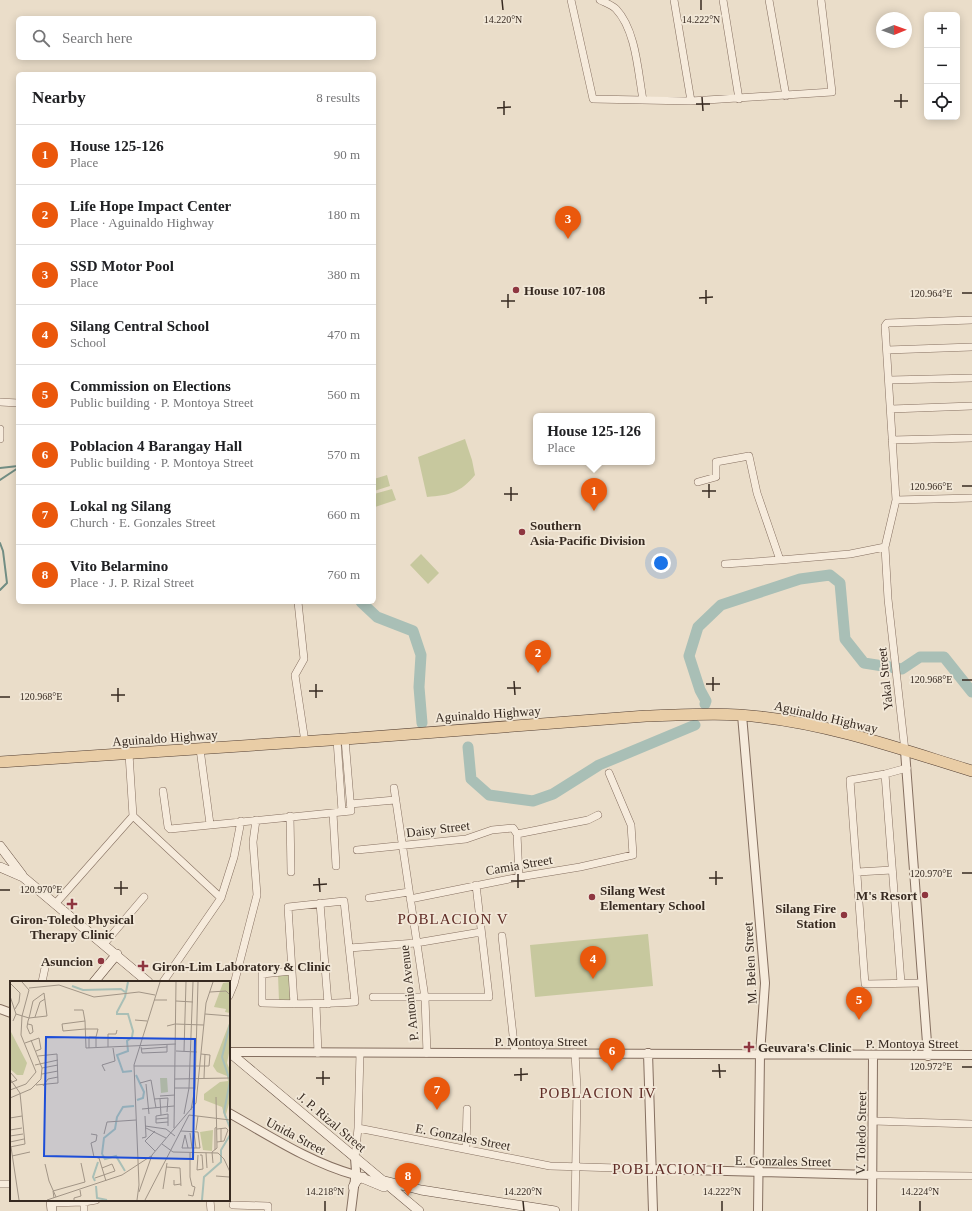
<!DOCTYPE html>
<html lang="en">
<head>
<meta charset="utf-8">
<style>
  body { margin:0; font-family:Georgia,serif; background:#f2f2f2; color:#202124 }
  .controls { position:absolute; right:12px; top:12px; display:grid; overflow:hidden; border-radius:6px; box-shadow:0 2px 10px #0003 }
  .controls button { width:36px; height:36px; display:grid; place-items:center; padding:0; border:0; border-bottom:1px solid #e0e0e0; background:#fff; color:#202124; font:20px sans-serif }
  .compass { position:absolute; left:876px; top:12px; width:36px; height:36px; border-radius:50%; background:#fff; box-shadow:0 2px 10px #0003; rotate:89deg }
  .you { position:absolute; left:661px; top:563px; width:14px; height:14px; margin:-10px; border:3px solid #fff; border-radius:50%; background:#1a73e8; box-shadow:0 0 0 6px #1a73e833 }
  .badge { display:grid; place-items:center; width:26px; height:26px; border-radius:50%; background:#ea580c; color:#fff; font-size:13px; font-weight:700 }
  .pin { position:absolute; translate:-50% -33px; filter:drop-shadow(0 1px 2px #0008) }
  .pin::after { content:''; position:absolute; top:21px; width:14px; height:12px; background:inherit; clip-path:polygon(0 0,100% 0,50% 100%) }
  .popup { position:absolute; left:533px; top:413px; width:122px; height:52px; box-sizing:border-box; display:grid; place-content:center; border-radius:6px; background:#fff; filter:drop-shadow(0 1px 3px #0005); font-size:13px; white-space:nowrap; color:#757577 }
  .popup b { font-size:15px; color:#202124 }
  .popup::after { content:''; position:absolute; left:50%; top:100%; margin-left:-8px; border:8px solid transparent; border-top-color:#fff }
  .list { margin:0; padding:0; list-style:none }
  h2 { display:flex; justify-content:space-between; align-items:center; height:52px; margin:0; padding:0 16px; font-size:17px }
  h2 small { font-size:13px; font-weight:400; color:#757577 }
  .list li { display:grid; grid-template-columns:26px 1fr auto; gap:12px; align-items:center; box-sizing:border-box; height:60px; padding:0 16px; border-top:1px solid #e0e0e0 }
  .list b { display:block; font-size:15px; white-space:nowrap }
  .list p { margin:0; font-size:13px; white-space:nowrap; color:#757577 }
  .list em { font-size:13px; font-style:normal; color:#757577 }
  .icon { flex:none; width:22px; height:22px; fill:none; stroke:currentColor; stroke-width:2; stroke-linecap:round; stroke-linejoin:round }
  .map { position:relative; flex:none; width:972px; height:1211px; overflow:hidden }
  .search { position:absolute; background:#fff; box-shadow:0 2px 10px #0003; left:16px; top:16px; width:360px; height:44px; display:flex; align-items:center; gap:10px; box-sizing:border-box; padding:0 14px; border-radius:6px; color:#757577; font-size:15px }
  .panel { position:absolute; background:#fff; box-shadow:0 2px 10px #0003; left:16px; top:72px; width:360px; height:532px; border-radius:6px }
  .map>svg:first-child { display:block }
  .green { fill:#c7c89e }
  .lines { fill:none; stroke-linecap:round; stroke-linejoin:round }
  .stream { stroke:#718d83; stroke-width:2 }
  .river { stroke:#a9bfb6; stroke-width:11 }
  .minor-casing { stroke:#856f60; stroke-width:8 }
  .tertiary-casing { stroke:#856f60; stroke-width:10 }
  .secondary-casing { stroke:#675143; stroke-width:10 }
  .primary-casing { stroke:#533f33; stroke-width:12 }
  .minor { stroke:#f6ebdc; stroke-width:7 }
  .tertiary { stroke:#f6ebdc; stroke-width:8 }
  .secondary { stroke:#f6ebdc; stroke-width:9 }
  .primary { stroke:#e9cda6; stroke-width:11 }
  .ticks { fill:none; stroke:#372a21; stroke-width:1.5 }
  .poi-dot { fill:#8e3640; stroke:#f2e8d8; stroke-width:1.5 }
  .labels { text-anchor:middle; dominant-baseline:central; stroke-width:3.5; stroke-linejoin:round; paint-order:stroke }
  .poi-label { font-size:13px; font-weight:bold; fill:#372a21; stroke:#f2e8d8; text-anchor:start }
  .street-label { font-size:13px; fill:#372a21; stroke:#f2e8d8 }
  .quarter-label { font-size:15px; letter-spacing:1px; fill:#5f2b25; stroke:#f2e8d8 }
  .inset-river { fill:none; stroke:#a9bfb6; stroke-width:2 }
  .inset-road { fill:none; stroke:#a29586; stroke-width:1 }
  .view { fill:#1d4ed8; fill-opacity:0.15; stroke:#1d4ed8; stroke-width:2 }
  .inset-edge { fill:none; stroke:#372a21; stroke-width:2 }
  .ticks-label { font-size:10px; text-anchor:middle; fill:#372a21; stroke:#f2e8d8; stroke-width:3.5; stroke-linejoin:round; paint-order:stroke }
</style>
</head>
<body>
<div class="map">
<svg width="972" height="1211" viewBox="0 0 972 1211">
  <rect width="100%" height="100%" fill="#eaddc9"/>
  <!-- green -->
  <path class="green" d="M465,439L472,460L475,475C460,493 450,495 427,497L418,457Z
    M387,475L390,486L374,491V479Z
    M392,489L396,500L375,507L374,494Z
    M421,554L439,573L428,584L410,565Z
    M648,934L653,986L535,997L530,945Z
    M290,974L291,1000L279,1001L278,975Z"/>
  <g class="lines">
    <!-- stream -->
    <path class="stream" d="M0,468L18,466
      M0,480L18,468
      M0,543L3,551L7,583L0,590"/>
    <!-- river -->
    <path class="river" d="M361,602L377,617L413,631L421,655L419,687L422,723
      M705,704L706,701L700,690L689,656L698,627L721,605L800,579L830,575L840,583L845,639L864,663L902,669L920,657H944L972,692
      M468,747L471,779L489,795L533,801L553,794L599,765L695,725"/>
    <defs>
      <path id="minor" d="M571,0L593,99L691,101L832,92L821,0
        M600,0C606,3 612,5 616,9C636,30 638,72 643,100
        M674,0L691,101
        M723,0L739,99
        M769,0L786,96
        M887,350L972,347
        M890,380L972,378
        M0,402L18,403
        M891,409L972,406
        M0,429V439
        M892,440L972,438
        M698,482L716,477V462L749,456L757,493L780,560L850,554L885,547
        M896,500L972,498
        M725,564L780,560
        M298,602L304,659L295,675L305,742
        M337,740L342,811
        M200,749L210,824
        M905,751L888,599L885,547L896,500L885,326L887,323L972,320
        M129,754L133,816
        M907,768L885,774L850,780L865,984L922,983
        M885,774L901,983
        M394,788L425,998L427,1053
        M163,791L168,827L170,829L351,811L345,739
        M350,804L395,800
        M333,813L336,866
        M133,816L221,898
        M290,816L291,872
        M517,834L588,820L598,815
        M357,850L466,839L492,830L513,828L517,834L519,877
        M857,872L892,870
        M369,898L409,892
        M410,899L519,877L580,867L633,855L631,825L609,773
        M56,903L133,816
        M320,903L328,1004
        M502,936L515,1053
        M104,944L144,897
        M349,948L416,943L481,932
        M292,971L262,974V1003C293,1004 324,1004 355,1002L344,901L288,907L294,1004
        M42,982L46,963
        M163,982L221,898L234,857L241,821
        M229,996L234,984L257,895L253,842L256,820
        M373,997H489L476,885
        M316,1004L318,1053
        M873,1121L972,1124
        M358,1128L550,1166L652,1169
        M466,1149L467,1109
        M355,1158L358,1128L360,1053
        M872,1175L972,1176
        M0,1184H11
        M84,1200V1211
        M210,1200L211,1211
        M51,1203L84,1202L96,1200
        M233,1205L268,1206V1211
        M575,1211L577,1088L575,1053"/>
      <path id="tertiary" d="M742,715L765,983L760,1054L758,1211
        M905,751L928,1056
        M0,1009L11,1013
        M229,1052L972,1055
        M648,1053L653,1211
        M229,1113C270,1136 309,1162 355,1175
        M652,1169L872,1175
        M351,1211L356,1171L355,1158
        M872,1211L873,1056"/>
      <path id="secondary" d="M0,846L22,875
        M0,867L23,877L148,982
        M94,982L117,954
        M229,1052L419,1211
        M355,1175L384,1187
        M385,1181L421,1190L555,1211
        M353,1187L357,1180L363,1177
        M51,1200L52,1211"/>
      <path id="primary" d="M0,762L345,739L646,716C684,715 723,712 761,717C833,725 903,750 972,771"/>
    </defs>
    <!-- minor casing -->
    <use href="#minor" class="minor-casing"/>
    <!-- tertiary casing -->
    <use href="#tertiary" class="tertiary-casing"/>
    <!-- secondary casing -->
    <use href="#secondary" class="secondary-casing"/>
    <!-- primary casing -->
    <use href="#primary" class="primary-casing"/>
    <!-- minor -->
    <use href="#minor" class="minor"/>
    <!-- tertiary -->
    <use href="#tertiary" class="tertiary"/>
    <!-- secondary -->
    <use href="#secondary" class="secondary"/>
    <!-- primary -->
    <use href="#primary" class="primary"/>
  </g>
  <!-- ticks -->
  <path class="ticks" d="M502,0L503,10M701,0V10M901,94V108M702,97L703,111M504,101V115M894,101H908M696,104H710M497,108L511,107M706,290V304M962,293H972M508,294V308M699,298L713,297M501,301H515M709,484V498M962,486H972M511,487V501M702,491H716M504,494H518M713,677V691M962,680H972M514,681L515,695M316,684V698M706,684H720M118,688V702M507,688H521M309,691H323M111,695H125M0,697H10M716,871V885M962,873H972M518,874V888M319,878L320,892M709,878H723M121,881V895M511,881H525M313,885L327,884M114,888H128M0,890H10M719,1064L720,1078M962,1067H972M521,1068V1081M323,1071V1085M712,1071H726M514,1075L528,1074M316,1078H330M325,1201V1211M523,1201L524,1211M722,1201V1211M920,1201V1211"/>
  <!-- markers -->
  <g class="poi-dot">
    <circle cx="516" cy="290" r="4"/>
    <circle cx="522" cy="532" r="4"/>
    <circle cx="925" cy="895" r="4"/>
    <circle cx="592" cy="897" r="4"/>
    <path d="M70 898h4v4h4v4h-4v4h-4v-4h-4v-4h4z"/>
    <circle cx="844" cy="915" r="4"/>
    <circle cx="101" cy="961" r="4"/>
    <path d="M141 960h4v4h4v4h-4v4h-4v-4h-4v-4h4z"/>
    <path d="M747 1041h4v4h4v4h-4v4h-4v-4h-4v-4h4z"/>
  </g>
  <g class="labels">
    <!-- poi labels -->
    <g class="poi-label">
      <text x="524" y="290">House 107-108</text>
      <text x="530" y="525">Southern<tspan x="530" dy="15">Asia-Pacific Division</tspan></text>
      <text x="600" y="890">Silang West<tspan x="600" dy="15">Elementary School</tspan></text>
      <text x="917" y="895" text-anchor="end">M's Resort</text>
      <text x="836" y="908" text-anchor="end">Silang Fire<tspan x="836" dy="15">Station</tspan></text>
      <text x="72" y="919" text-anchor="middle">Giron-Toledo Physical<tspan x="72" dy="15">Therapy Clinic</tspan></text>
      <text x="93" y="961" text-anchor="end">Asuncion</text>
      <text x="152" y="966">Giron-Lim Laboratory &amp; Clinic</text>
      <text x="758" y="1047">Geuvara's Clinic</text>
    </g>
    <!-- street labels -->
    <g class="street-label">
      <text transform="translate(885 679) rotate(-96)">Yakal Street</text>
      <text transform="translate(488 714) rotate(-4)">Aguinaldo Highway</text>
      <text transform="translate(826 717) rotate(13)">Aguinaldo Highway</text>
      <text transform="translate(165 738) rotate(-4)">Aguinaldo Highway</text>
      <text transform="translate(438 829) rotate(-7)">Daisy Street</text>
      <text transform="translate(519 865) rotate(-10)">Camia Street</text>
      <text transform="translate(750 963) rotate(-93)">M. Belen Street</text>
      <text transform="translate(409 993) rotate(-96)">P. Antonio Avenue</text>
      <text x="541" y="1041">P. Montoya Street</text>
      <text x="912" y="1043">P. Montoya Street</text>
      <text transform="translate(332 1122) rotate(40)">J. P. Rizal Street</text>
      <text transform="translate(861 1133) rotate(-89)">V. Toledo Street</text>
      <text transform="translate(296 1136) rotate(28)">Unida Street</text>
      <text transform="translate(463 1137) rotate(11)">E. Gonzales Street</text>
      <text transform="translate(783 1161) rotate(1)">E. Gonzales Street</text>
    </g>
    <!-- quarter labels -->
    <g class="quarter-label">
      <text x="453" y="919">POBLACION V</text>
      <text x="598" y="1093">POBLACION IV</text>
      <text x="668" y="1169">POBLACION II</text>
    </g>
  </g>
  <!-- overview -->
  <g transform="translate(10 981)">
    <rect width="220" height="220" fill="#eaddc9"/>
    <path d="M220,1V32L215,31L216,28L204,26L213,2ZM220,40V67L217,82L220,89V119L215,137L212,126L194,119V113L210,101L218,100L217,95L207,91L203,85ZM0,49L17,82L13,94H7L0,88ZM150,97H157L158,111L151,112ZM203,149L202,170L193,169L190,151Z" fill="#c7c89e"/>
    <path class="inset-river" d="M118,1L115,16L107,31V33H118L123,50L122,56L117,60L118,70L107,74L113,91L122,90M62,5L73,9L111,8L115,11M220,43L212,76L220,100L214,131L220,147M126,94L134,111L133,117L127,119M92,173L95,178L106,175L115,190M92,173L94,157L105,148L107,136L113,126L124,125M85,200L83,196L88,181M86,205L87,217L97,219M192,219L194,196L211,181V169L220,154"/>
    <path class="inset-road" d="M0,2L10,12L9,21L5,28M19,7L49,4L84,16L129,11L145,14M200,11L216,10L219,13M0,15L6,33L3,40M144,19H157M166,20L183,21M64,29H73L75,40L52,43L53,50L75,48M6,33L19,37L37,35L34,12L23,20L20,33L19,37L18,40L17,46L20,53L23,51L22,44L18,43M195,33L220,35M25,36L30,21L35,18M125,39L137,40M75,40L76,67L166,63M157,45L165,43L194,44M75,48H88L86,56M15,62L29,57L31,68L26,70M98,66V53H106L107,49M131,66L132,72L157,71V64M79,67V56H86V66M131,68L157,66M166,70L187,71M174,70L176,1M25,84L48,79M124,85H199L200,74L191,73M32,87L48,84M95,90L92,84L105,80L103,67M0,91L7,99L0,102M32,93L48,90M194,97L195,73M0,98L10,112L15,163L0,166M165,98L220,97M130,102L141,99L146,127M136,103L139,133M26,104L48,102L47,73L28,75M33,105L38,98L48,96M165,107H185M0,109L16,103L26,91L11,54L12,35L19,9L12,1M150,115L165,114M0,117L21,108L31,98L32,87L21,59M144,118L158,117L157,131M150,118L151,134M132,128L164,125M181,129L185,107L188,1M174,133L179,107L183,1M179,134L220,139M0,137L12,135M146,138L158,137M135,145L156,148L165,155M158,145V133L146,135V142L158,141M136,147L156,157M164,147L166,1M0,149L12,147M186,149L188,135M171,150L188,151L190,167H172L175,154M180,152L182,167M184,152L186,167M81,153L87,154L86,160L81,162L84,176L89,177L96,200M94,153L97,141L126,139M175,154L178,167M0,155L13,153M132,157L136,156L135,135M135,160L145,150M135,160L145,170M0,161L14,158M207,161L214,160L218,149L216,147L207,148M211,161V147M152,163L163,171L208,172L214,178L220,191V203M1,166L9,219M205,169V147L207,146M196,172L197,187M188,174L187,189L193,188L192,174H190M2,175L20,171M203,182L202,171L207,167L206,116M35,183L39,200L46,216M156,186L170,187L171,205M206,195L219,196M85,197L105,190L102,183L92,187M164,199V204L171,203M153,208L157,182M129,211L142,174L186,122L196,22L203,1M178,214L183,215L185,206L182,205L180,196V172M44,217L43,210L75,201L71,182M37,219L112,194L141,175M64,219V217L71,215L70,209M127,219L129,204L124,84L150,1M135,219L179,134"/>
    <path class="view" d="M36,56L185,58L183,178L34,175Z"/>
    <rect width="220" height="220" class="inset-edge"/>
  </g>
  <g class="ticks-label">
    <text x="503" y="23">14.220°N</text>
    <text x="701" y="23">14.222°N</text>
    <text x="931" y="297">120.964°E</text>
    <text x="931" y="490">120.966°E</text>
    <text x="931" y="683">120.968°E</text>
    <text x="41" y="700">120.968°E</text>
    <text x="931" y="877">120.970°E</text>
    <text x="41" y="893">120.970°E</text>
    <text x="931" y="1070">120.972°E</text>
    <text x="325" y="1195">14.218°N</text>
    <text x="523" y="1195">14.220°N</text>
    <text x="722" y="1195">14.222°N</text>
    <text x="920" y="1195">14.224°N</text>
  </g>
</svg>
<div class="controls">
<button>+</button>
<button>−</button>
<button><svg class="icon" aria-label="locate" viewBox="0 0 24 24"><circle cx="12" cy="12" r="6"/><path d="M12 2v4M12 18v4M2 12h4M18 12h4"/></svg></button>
</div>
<svg class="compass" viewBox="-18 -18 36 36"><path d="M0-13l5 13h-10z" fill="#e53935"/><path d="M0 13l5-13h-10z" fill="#757577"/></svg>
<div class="you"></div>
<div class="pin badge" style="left:594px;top:511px">1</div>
<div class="popup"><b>House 125-126</b>Place</div>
<div class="pin badge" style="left:538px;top:673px">2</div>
<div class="pin badge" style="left:568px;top:239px">3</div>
<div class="pin badge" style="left:593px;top:979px">4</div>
<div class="pin badge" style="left:859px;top:1020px">5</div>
<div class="pin badge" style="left:612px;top:1071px">6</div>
<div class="pin badge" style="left:437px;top:1110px">7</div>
<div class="pin badge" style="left:408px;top:1196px">8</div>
<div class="search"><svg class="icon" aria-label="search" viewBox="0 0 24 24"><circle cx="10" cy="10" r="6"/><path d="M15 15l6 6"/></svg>Search here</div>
<section class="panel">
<h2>Nearby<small>8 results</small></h2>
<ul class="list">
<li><span class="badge">1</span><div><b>House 125-126</b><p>Place</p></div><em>90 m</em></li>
<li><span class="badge">2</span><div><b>Life Hope Impact Center</b><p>Place · Aguinaldo Highway</p></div><em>180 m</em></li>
<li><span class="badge">3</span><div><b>SSD Motor Pool</b><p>Place</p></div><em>380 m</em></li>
<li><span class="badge">4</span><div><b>Silang Central School</b><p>School</p></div><em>470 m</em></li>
<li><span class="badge">5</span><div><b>Commission on Elections</b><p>Public building · P. Montoya Street</p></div><em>560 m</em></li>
<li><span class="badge">6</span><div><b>Poblacion 4 Barangay Hall</b><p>Public building · P. Montoya Street</p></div><em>570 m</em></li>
<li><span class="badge">7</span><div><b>Lokal ng Silang</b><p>Church · E. Gonzales Street</p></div><em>660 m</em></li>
<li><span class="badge">8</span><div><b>Vito Belarmino</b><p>Place · J. P. Rizal Street</p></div><em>760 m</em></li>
</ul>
</section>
</div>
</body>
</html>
